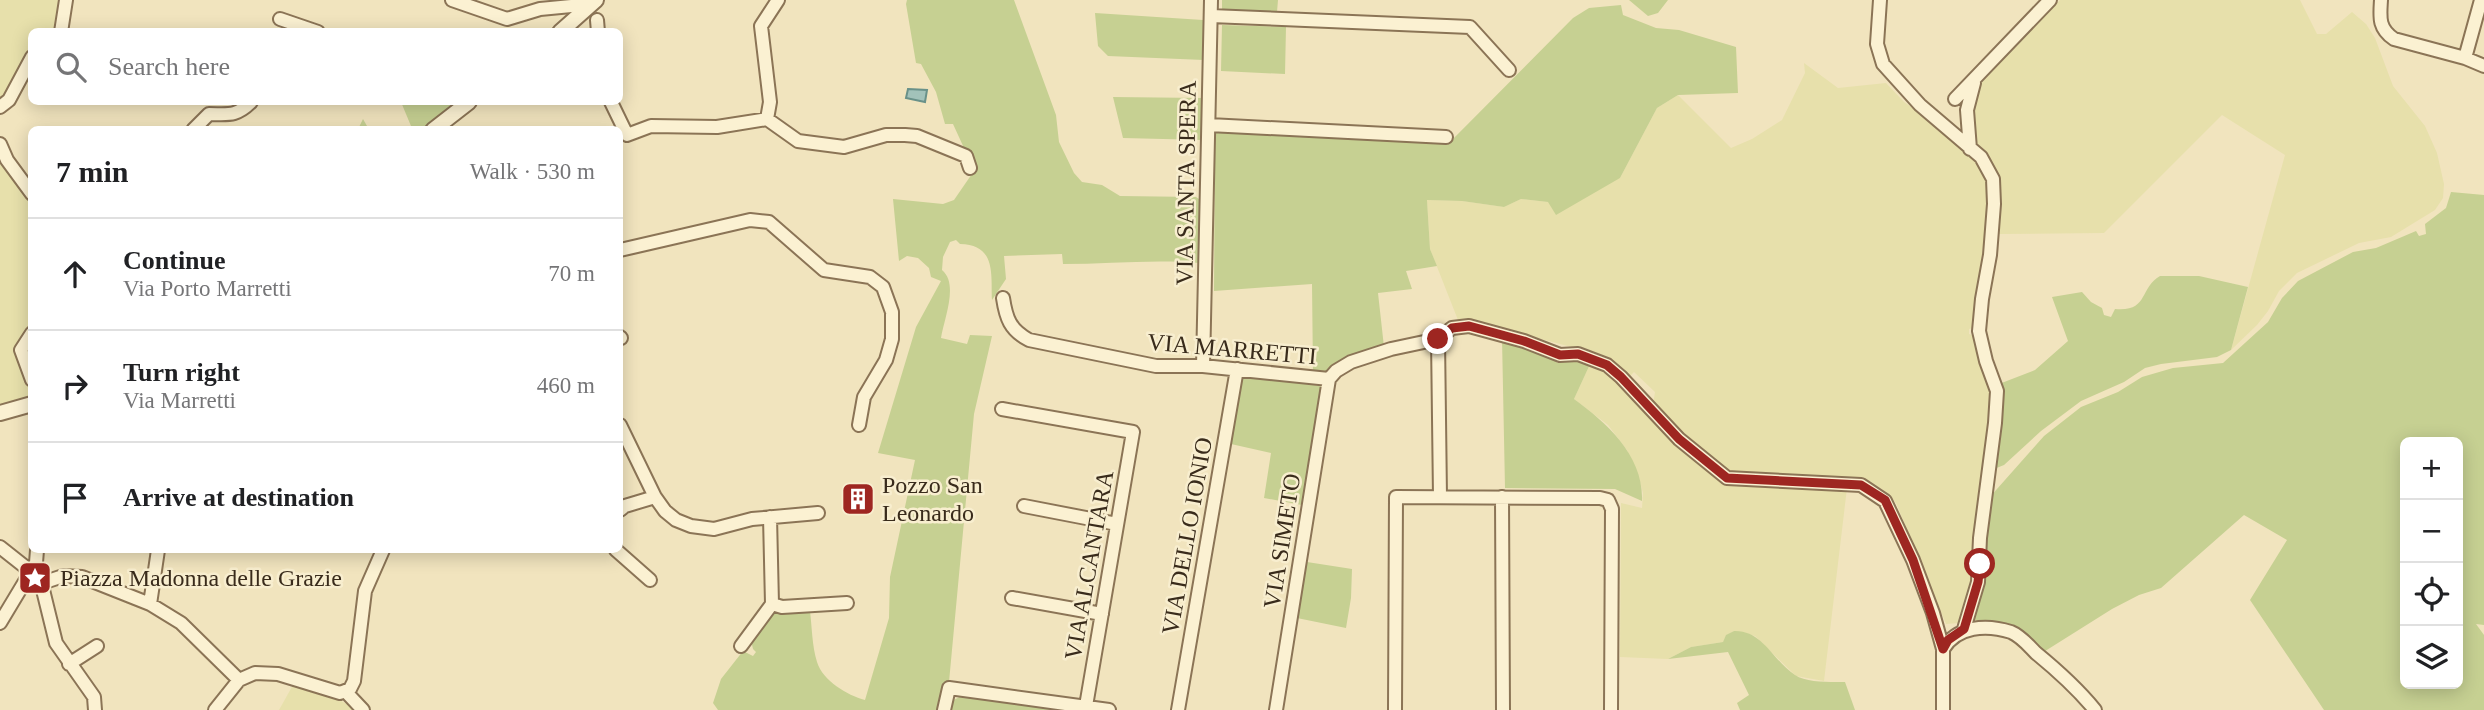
<!DOCTYPE html>
<html lang="en">
<head>
<meta charset="utf-8">
<style>
  body { margin:0; font-family:"Times New Roman",serif; background:#f2f2f2; color:#202124 }
  .controls { position:absolute; right:21px; bottom:21px; display:grid; overflow:hidden; border-radius:10px; box-shadow:0 4px 18px #0003 }
  .controls button { width:63px; height:63px; display:grid; place-items:center; padding:0; border:0; border-bottom:2px solid #e0e0e0; background:#fff; color:#202124; font:35px sans-serif }
  .stop { position:absolute; width:21px; height:21px; margin:-16px; border:5px solid #9e2621; border-radius:50%; background:#fff }
  .stop.end { background:#9e2621; border-color:#fff; box-shadow:0 2px 7px #0008 }
  .list { margin:0; padding:0; list-style:none }
  h2 { display:flex; justify-content:space-between; align-items:center; height:91px; margin:0; padding:0 28px; font-size:30px }
  h2 small { font-size:23px; font-weight:400; color:#757577 }
  .list li { display:grid; grid-template-columns:46px 1fr auto; gap:21px; align-items:center; box-sizing:border-box; height:112px; padding:0 28px; border-top:2px solid #e0e0e0 }
  .list b { display:block; font-size:26px; white-space:nowrap }
  .list p { margin:0; font-size:23px; white-space:nowrap; color:#757577 }
  .list em { font-size:23px; font-style:normal; color:#757577 }
  .icon { flex:none; width:38px; height:38px; fill:none; stroke:currentColor; stroke-width:2; stroke-linecap:round; stroke-linejoin:round }
  .map { position:relative; flex:none; width:2484px; height:710px; overflow:hidden }
  .search { position:absolute; background:#fff; box-shadow:0 4px 18px #0003; left:28px; top:28px; width:595px; height:77px; display:flex; align-items:center; gap:18px; box-sizing:border-box; padding:0 24px; border-radius:10px; color:#757577; font-size:26px }
  .panel { position:absolute; background:#fff; box-shadow:0 4px 18px #0003; left:28px; top:126px; width:595px; height:427px; border-radius:10px }
  .map>svg:first-child { display:block }
  .farmland { fill:#e7e0ab }
  .green { fill:#c6d092; fill-rule:evenodd }
  .water { fill:#a2c2ba; stroke:#699189; stroke-width:2 }
  .lines { fill:none; stroke-linecap:round; stroke-linejoin:round }
  .minor-casing { stroke:#8b7456; stroke-width:16 }
  .tertiary-casing { stroke:#8b7456; stroke-width:18 }
  .minor { stroke:#fbf1d2; stroke-width:12 }
  .tertiary { stroke:#fbf1d2; stroke-width:14 }
  .route { stroke:#9e2621; stroke-width:9 }
  .labels { text-anchor:middle; dominant-baseline:central; stroke-width:5; stroke-linejoin:round; paint-order:stroke }
  .street-label { font-size:24px; fill:#392b1b; stroke:#f8eecf }
  .poi-label { font-size:24px; fill:#392b1b; stroke:#f8eecf; text-anchor:start }
</style>
</head>
<body>
<div class="map">
<svg width="2484" height="710" viewBox="0 0 2484 710">
  <rect width="100%" height="100%" fill="#f1e4be"/>
  <!-- farmland -->
  <path class="farmland" d="M0,0H63L56,31L32,32L31,51L6,96L0,103Z
    M2060,0H2300L2317,34H2326L2352,12L2366,24L2375,38L2393,86L2425,126L2437,153L2444,184L2443,198L2435,210L2391,237L2359,243L2297,273L2279,291L2268,311L2257,325L2231,350L2285,155L2222,115L2104,233L1998,234L2000,199L1996,169L1976,144L1972,129L1973,102L1979,86L1989,73Z
    M1804,63L1838,88L1886,83L1904,102L1939,126L1975,161L1986,179L1988,213L1974,310L1973,328L1969,329V334L1974,336L1976,351L1990,390L1992,414L1972,579L1959,623L1946,624L1896,503L1882,489L1862,480L1725,473L1682,437L1653,405L1655,392L1634,372L1628,378L1579,349L1522,334L1458,320L1430,249L1427,200L1462,201L1504,207L1521,199L1548,202L1620,178L1657,108L1678,95L1731,148L1752,139L1782,120L1805,73Z
    M0,154L32,198L31,329L21,362L31,397L18,402L0,406Z
    M1591,362L1619,379L1721,479L1847,488L1824,681L1796,676L1755,636L1734,631L1727,635L1723,642L1691,647L1668,659L1620,657L1621,503L1642,508L1643,493L1639,478L1627,450L1608,425L1574,399Z
    M293,685L336,698L357,710H279Z"/>
  <!-- green -->
  <path class="green" d="M907,0H1014L1056,115L1059,142L1074,173L1082,182L1102,185L1120,196L1196,197L1202,201L1199,263C1154,259 1108,264 1063,264L1062,254L1004,256L1006,279L992,300C991,273 996,245 960,244L956,240L950,242L943,257L942,270C959,284 944,319 941,338L967,344L970,335L992,336L974,414L949,682H946L939,710H718L713,703L721,679L743,651L753,656L756,652L753,649L751,640L772,612L810,611C812,627 812,646 817,662C823,681 847,695 865,700L889,618L890,577L915,460L878,453L916,327L941,281L931,277L929,268L918,258L907,256L899,261L893,199L943,204L954,200L976,168L972,155L964,148L953,124H945L936,92L921,64L916,63L906,4Z
    M1222,0H1278L1277,12L1222,10Z
    M1629,0H1668L1658,13L1648,16Z
    M1621,5L1623,15L1656,28L1679,30L1736,47L1738,93L1678,95L1657,108L1620,178L1556,215L1548,202L1521,199L1504,207L1462,201L1427,200L1430,249L1437,266L1406,271L1412,289L1378,293L1384,347L1348,359L1323,374L1313,373L1312,284L1214,291L1215,134L1221,130L1451,141L1573,18L1589,8Z
    M1095,13L1203,20L1204,60L1108,56L1098,46Z
    M1222,25L1286,27L1285,74L1221,71Z
    M1113,97L1203,98V140L1123,138Z
    M401,102H458L421,129H358L363,119L367,126H411Z
    M2451,192L2484,195V625L2476,624L2484,635V710H2324L2250,600L2287,540L2244,515L2161,588L2139,595L2112,609L2042,653L2016,629L1969,619L1989,498L2044,436L2081,407L2118,392L2142,377L2173,368L2223,363L2268,322L2282,298L2298,281L2353,252L2376,248L2416,231L2419,236L2426,234L2425,224L2446,208ZM2405,442H2458V684H2405Z
    M2160,276H2199L2248,287L2231,350L2217,357L2161,364L2145,368L2124,382L2081,401L2041,431L2004,465L1994,469L1999,384L2035,370L2068,341L2052,297L2082,292L2091,302L2102,308L2104,315L2111,317L2115,309C2149,312 2139,288 2160,276Z
    M1502,338L1540,352L1558,363L1578,359L1591,362L1574,399C1607,423 1644,456 1642,501L1615,489L1505,488Z
    M1243,375L1321,386L1302,505L1264,498L1271,453L1231,444Z
    M1307,562L1352,569L1351,598L1346,628L1297,618Z
    M1734,631C1763,630 1773,661 1795,675C1807,683 1831,682 1845,682L1855,710H1740L1737,703L1749,695L1728,652L1668,659L1691,647L1723,642L1726,635Z
    M963,695L1064,710H948L952,701Z"/>
  <!-- water -->
  <path class="water" d="M908,89L927,90L925,102L906,98Z"/>
  <g class="lines">
    <defs>
      <path id="minor" d="M452,0L507,19L540,9L592,4
        M1880,0L1877,44L1883,64L1920,105L1981,157L1993,179L1994,204L1990,255L1982,299L1979,331L1986,361L1997,391L1995,423L1980,538L1978,582L1964,629
        M2381,0C2380,17 2378,28 2394,39L2465,58L2481,0
        M1211,16L1470,27L1509,70
        M280,19L318,32
        M597,20L598,32
        M61,32L66,0
        M2465,58L2484,66
        M1955,99L2050,0
        M611,102L627,135L651,126L717,127L767,119L798,141L844,147L886,135H905L917,136L966,156L970,168
        M0,107L9,100L32,57
        M767,119L770,102L761,26L778,0
        M1209,125L1446,137
        M193,130L209,114C228,114 236,117 251,102
        M0,144L7,160L32,194
        M1970,149L1967,110L1974,83
        M620,250L750,220L769,222L824,270L870,277L883,287L892,312V339L886,360L864,397L859,425
        M1003,298C1006,318 1010,330 1029,340L1156,366H1203L1329,379L1336,371L1351,362L1391,349L1438,339L1452,328L1469,326L1524,341L1560,355L1578,354L1607,365L1621,377L1679,439L1727,478L1861,485L1885,501L1913,560L1933,613L1943,649V710
        M32,333L21,350L32,380
        M620,337L621,338
        M1438,339L1440,497
        M1203,366L1211,0
        M1002,409L1133,432L1086,706
        M620,425L655,497L665,511L676,520L691,526L714,529L752,519L818,513
        M1502,497L1503,710
        M1024,506L1117,524
        M620,510L625,506L655,497
        M0,547L24,566L43,590L56,643L94,697L95,710
        M616,550L650,580
        M39,584L63,576L82,577L150,604L181,623L239,680
        M1012,598L1102,614
        M150,604L158,550
        M772,604L782,607L847,603
        M0,623L36,563L37,550
        M741,646L772,604L770,517
        M1943,649C1957,626 1986,624 2011,632C2021,636 2029,646 2036,653C2058,671 2077,688 2095,710
        M69,664L97,646
        M346,692L363,710
        M215,710L239,680L255,673L278,674L340,693L350,689L354,681L365,591L383,550
        M944,710L949,688L1109,710
        M1178,710L1237,369
        M1276,710L1329,379
        M1395,710L1396,497L1600,498L1608,500L1612,509L1611,710"/>
      <path id="tertiary" d="M560,32L596,0
        M433,130L469,102
        M0,413L32,404"/>
    </defs>
    <!-- minor casing -->
    <use href="#minor" class="minor-casing"/>
    <!-- tertiary casing -->
    <use href="#tertiary" class="tertiary-casing"/>
    <!-- minor -->
    <use href="#minor" class="minor"/>
    <!-- tertiary -->
    <use href="#tertiary" class="tertiary"/>
  </g>
  <g class="lines">
    <!-- route -->
    <path class="route" d="M1438,339L1452,328L1469,326L1524,341L1560,355L1578,354L1607,365L1621,377L1679,439L1727,478L1861,485L1885,500L1913,560L1943,649L1948,640L1964,629L1978,582L1980,564"/>
  </g>
  <!-- icons -->
  <defs>
    <symbol id="building-square" viewBox="-11 -11 22 22"><rect x="-9" y="-9" width="18" height="18" rx="4" fill="#9e2621" stroke="#f8eecf"/><path d="M-4-6H4V6H1V3H-1V6H-4ZM-2.5-4.3h1.7v1.8h-1.7ZM.8-4.3h1.7v1.8H.8ZM-2.5-1h1.7V.8h-1.7ZM.8-1h1.7V.8H.8Z" fill="#fff"/></symbol>
    <symbol id="sight-square" viewBox="-11 -11 22 22"><rect x="-9" y="-9" width="18" height="18" rx="4" fill="#9e2621" stroke="#f8eecf"/><path d="M0-6L1.8-2.2L6-1.7L2.9 1.2L3.7 5.4L0 3.3L-3.7 5.4L-2.9 1.2L-6-1.7L-1.8-2.2Z" fill="#fff"/></symbol>
  </defs>
  <g fill-rule="evenodd">
    <use href="#building-square" x="839" y="480" width="38" height="38"/>
    <use href="#sight-square" x="16" y="559" width="38" height="38"/>
  </g>
  <g class="labels">
    <!-- street labels -->
    <g class="street-label">
      <text transform="translate(1186 183) rotate(-89)">VIA SANTA SPERA</text>
      <text transform="translate(1232 349) rotate(5)">VIA MARRETTI</text>
      <text transform="translate(1187 536) rotate(-80)">VIA DELLO IONIO</text>
      <text transform="translate(1282 541) rotate(-81)">VIA SIMETO</text>
      <text transform="translate(1089 565) rotate(-80)">VIA ALCANTARA</text>
    </g>
    <!-- poi labels -->
    <g class="poi-label">
      <text x="882" y="485">Pozzo San<tspan x="882" dy="28">Leonardo</tspan></text>
      <text x="60" y="578">Piazza Madonna delle Grazie</text>
    </g>
  </g>
</svg>
<div class="controls">
<button>+</button>
<button>−</button>
<button><svg class="icon" aria-label="locate" viewBox="0 0 24 24"><circle cx="12" cy="12" r="6"/><path d="M12 2v4M12 18v4M2 12h4M18 12h4"/></svg></button>
<button><svg class="icon" aria-label="layers" viewBox="0 0 24 24"><path d="M12 4l9 5-9 5-9-5zM3 14l9 5 9-5"/></svg></button>
</div>
<div class="stop" style="left:1980px;top:564px"></div>
<div class="stop end" style="left:1438px;top:339px"></div>
<div class="search"><svg class="icon" aria-label="search" viewBox="0 0 24 24"><circle cx="10" cy="10" r="6"/><path d="M15 15l6 6"/></svg>Search here</div>
<section class="panel">
<h2>7 min<small>Walk · 530 m</small></h2>
<ul class="list">
<li><svg class="icon" aria-label="ahead" viewBox="0 0 24 24"><path d="M12 20V5M6 11l6-6 6 6"/></svg><div><b>Continue</b><p>Via Porto Marretti</p></div><em>70 m</em></li>
<li><svg class="icon" aria-label="right" viewBox="0 0 24 24"><path d="M7 20v-9h11M14 6l5 5-5 5"/></svg><div><b>Turn right</b><p>Via Marretti</p></div><em>460 m</em></li>
<li><svg class="icon" aria-label="arrive" viewBox="0 0 24 24"><path d="M6 21V4h12l-3 4 3 4H6"/></svg><div><b>Arrive at destination</b></div></li>
</ul>
</section>
</div>
</body>
</html>
